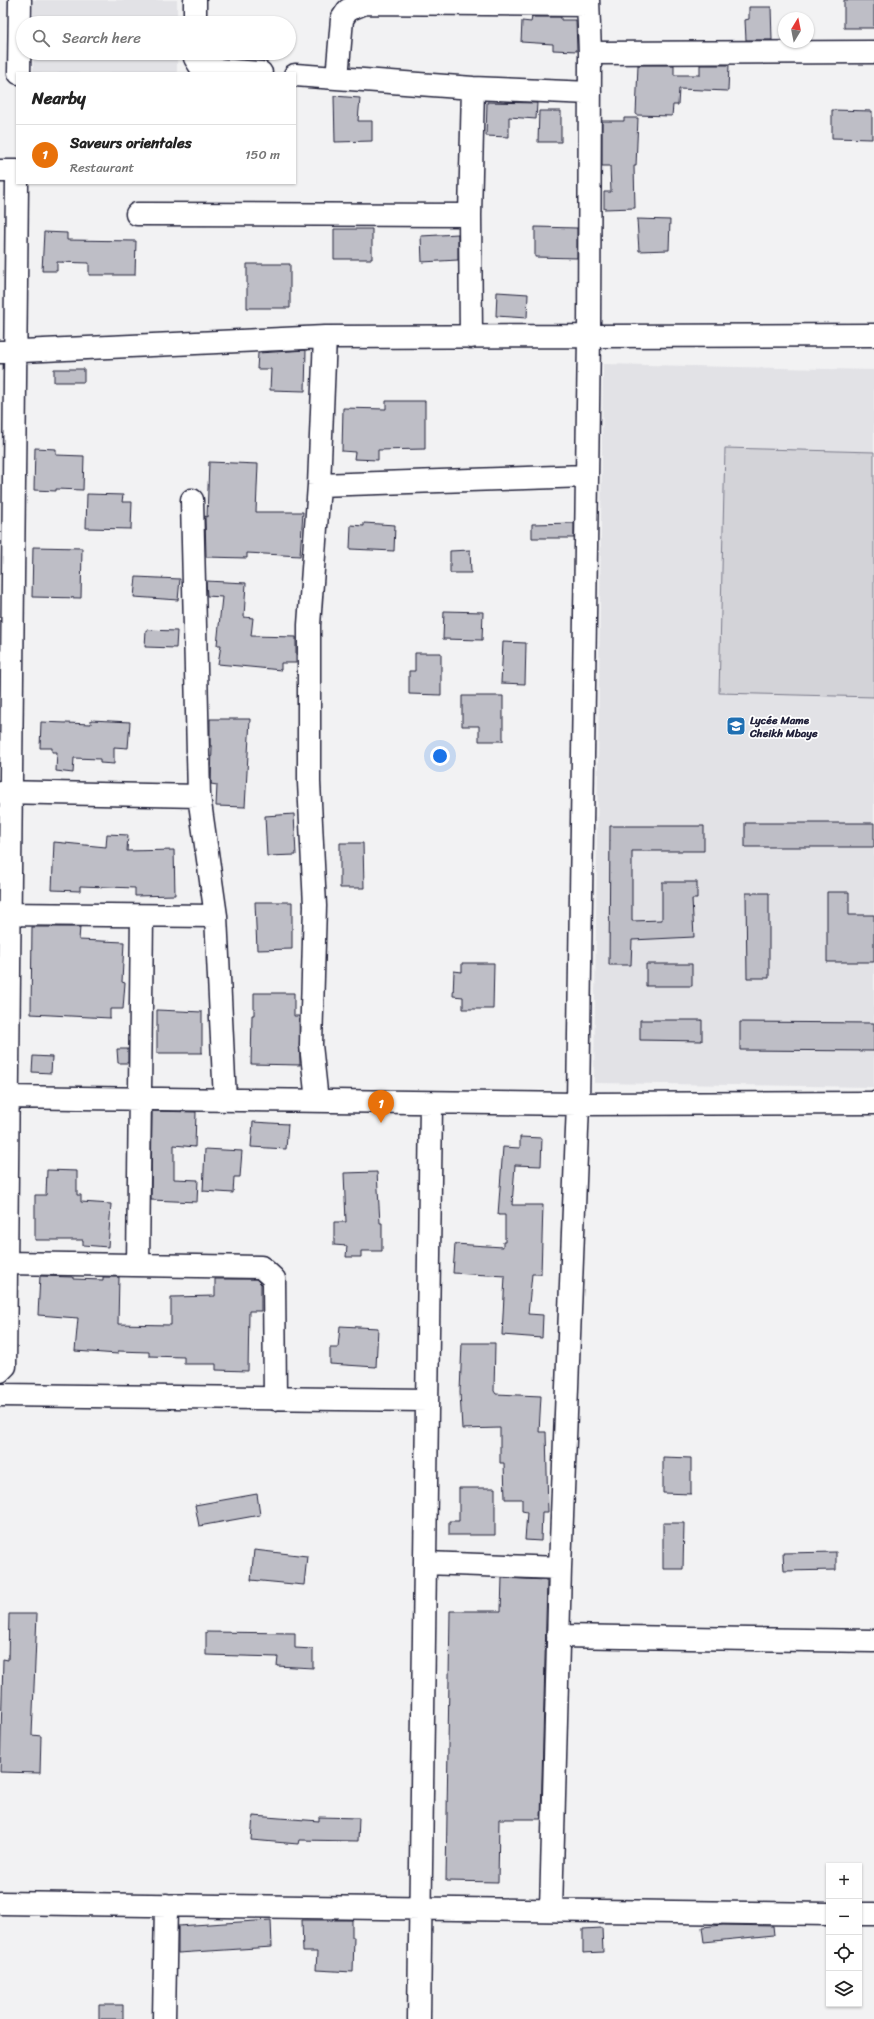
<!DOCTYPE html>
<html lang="en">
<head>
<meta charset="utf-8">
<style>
  body { margin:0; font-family:Sriracha,sans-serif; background:#f2f2f2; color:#222 }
  .controls { position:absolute; right:12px; bottom:12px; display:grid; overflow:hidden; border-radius:0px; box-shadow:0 1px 3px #0004 }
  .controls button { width:36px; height:36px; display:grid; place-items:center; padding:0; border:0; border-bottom:1px solid #e0e0e0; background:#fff; color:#222; font:20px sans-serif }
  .compass { position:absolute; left:778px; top:12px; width:36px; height:36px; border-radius:50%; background:#fff; box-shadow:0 1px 3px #0004; rotate:10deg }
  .you { position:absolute; left:440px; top:756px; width:14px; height:14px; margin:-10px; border:3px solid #fff; border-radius:50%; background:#1a73e8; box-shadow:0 0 0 6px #1a73e833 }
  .badge { display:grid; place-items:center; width:26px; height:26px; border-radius:50%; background:#1f6fb2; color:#fff; font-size:13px; font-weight:700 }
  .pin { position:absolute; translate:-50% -33px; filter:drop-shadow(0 1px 2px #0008) }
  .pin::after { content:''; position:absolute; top:21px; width:14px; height:12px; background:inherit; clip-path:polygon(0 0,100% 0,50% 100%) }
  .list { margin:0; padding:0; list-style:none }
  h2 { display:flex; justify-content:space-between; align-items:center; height:52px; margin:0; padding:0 16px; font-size:17px }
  h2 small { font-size:13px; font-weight:400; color:#767676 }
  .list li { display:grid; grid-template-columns:26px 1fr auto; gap:12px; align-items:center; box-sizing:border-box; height:60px; padding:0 16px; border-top:1px solid #e0e0e0 }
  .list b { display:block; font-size:15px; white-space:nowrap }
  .list p { margin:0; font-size:13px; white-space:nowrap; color:#767676 }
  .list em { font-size:13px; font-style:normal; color:#767676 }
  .icon { flex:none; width:22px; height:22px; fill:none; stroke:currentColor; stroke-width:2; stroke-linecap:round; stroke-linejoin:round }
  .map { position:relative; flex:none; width:874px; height:2019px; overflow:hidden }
  .search { position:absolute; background:#fff; box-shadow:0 1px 3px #0004; left:16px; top:16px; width:280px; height:44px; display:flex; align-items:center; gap:10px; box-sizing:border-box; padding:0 14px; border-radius:22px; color:#767676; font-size:15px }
  .panel { position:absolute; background:#fff; box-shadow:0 1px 3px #0004; left:16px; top:72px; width:280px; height:112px; border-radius:0px }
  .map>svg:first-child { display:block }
  .built { fill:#e2e2e6 }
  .green { fill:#d3d3d8; stroke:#7a7a8a }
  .building { fill:#bebec6; stroke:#22223b }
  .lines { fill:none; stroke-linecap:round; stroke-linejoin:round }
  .minor-casing { stroke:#22223b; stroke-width:25 }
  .minor { stroke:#fff; stroke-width:22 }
  .labels { text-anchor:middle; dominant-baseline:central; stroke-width:3.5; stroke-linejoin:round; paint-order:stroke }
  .poi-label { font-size:11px; font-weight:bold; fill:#22223b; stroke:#fff; text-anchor:start }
</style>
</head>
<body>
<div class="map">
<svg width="874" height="2019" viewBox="0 0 874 2019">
  <rect width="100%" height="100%" fill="#f2f2f3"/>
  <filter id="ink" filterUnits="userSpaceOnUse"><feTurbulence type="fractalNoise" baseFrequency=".025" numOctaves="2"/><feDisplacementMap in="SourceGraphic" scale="8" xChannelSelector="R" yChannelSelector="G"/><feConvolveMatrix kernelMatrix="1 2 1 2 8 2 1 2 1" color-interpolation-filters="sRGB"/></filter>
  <g filter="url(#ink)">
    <!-- built -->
    <path class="built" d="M33,0H177V23H33Z
      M33,53H177V73H33Z
      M603,364L874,370V1087L594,1083Z"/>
    <!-- green -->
    <path class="green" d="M725,448L874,452V697L719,693Z"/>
    <!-- building -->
    <path class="building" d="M844,0H874V28H844Z
      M749,7H771L772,40H746L745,20L749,19Z
      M532,17H561V20H576L577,51L553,50V44L521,42L522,21L531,22Z
      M638,65H674V75H700V65H729L728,91L679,89L678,105H673L672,116L636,115Z
      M334,96L360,98L358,121H372V141L335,142Z
      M487,102L537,103L536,119L509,117V137L486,136Z
      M832,110L872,111V139L832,138Z
      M539,111H561V142H538Z
      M624,118H638L636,166H634L635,208L604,209V192H611L610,166H602V121H624Z
      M637,219L670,220L669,250L639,251Z
      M535,227L577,228V258L535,257Z
      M334,229H372V259H334Z
      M44,232L67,233V240L136,241L135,275H89V263L57,262V271H42Z
      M458,234V260L422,262L421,236Z
      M247,264H290V308H247Z
      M497,292L528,294L527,318L496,316Z
      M306,350L305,391L270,390L271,369H257L258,353Z
      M54,369H84V382H54Z
      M386,401H425V449L378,450V460L354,459L355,452L342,451L343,408L386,409Z
      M35,448L56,449V455L84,456L83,490L56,489V491L34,490Z
      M209,462L258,464L256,512H303L300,556L247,553V558L206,557L205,516L207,517Z
      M87,494L123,495L122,502H132L131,529L86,528Z
      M364,523L395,525L394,551L350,549L351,525L364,526Z
      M574,523V538H532V524Z
      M33,547L82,548L81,598L32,597Z
      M470,550L471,573H450V551Z
      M136,577L180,579L178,600L134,597Z
      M206,581L246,583L244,617L253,618L251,636L296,637V663H281V670L218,664L221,645H217L222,597L207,596Z
      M444,611L483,612L482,640L443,639Z
      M146,630L177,631L176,648L145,647Z
      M503,642L526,643L525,684L501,683Z
      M415,653H441V695L409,694V671H415Z
      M462,696H503V741H479V726H462Z
      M210,719H250L245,807L216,806L217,785L211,784L212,746H210Z
      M91,720L130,722L128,748L114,747V764L100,763V759L74,758L73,773L56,771L57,752H52V748H40L41,722L91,724Z
      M294,814L296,855L267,856L265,816Z
      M745,823H874V847H745Z
      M610,826H704V851H632V921L662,920V882H697V899H692L694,937L632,940L631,965H609Z
      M107,834L128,835L127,851L174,850L175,895L135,896V888L80,886V891L52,890L54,842L106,847Z
      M340,843H363L364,888H340Z
      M827,892H849V915H874V962H827Z
      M746,893H769V978H747Z
      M255,902H292V949L257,950Z
      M32,927H80L79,940L124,942L122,982L125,983L123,1009H110V1018L31,1014Z
      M462,963H494L493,1009H463V997L453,996L454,971L462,972Z
      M646,964H692V986H646Z
      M254,993H294V1016H299L300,1065L251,1064L252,1015H254Z
      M157,1010L202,1012V1053H157Z
      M640,1020H702V1041L640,1040Z
      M740,1022L874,1023V1051L740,1050Z
      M117,1049H128V1063H118Z
      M33,1056L52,1057L51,1073L32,1072Z
      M152,1111L196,1112L195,1147L174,1145V1179L198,1180L197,1202L151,1200Z
      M253,1122L288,1124L286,1149L251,1147Z
      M520,1137L542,1138L541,1166L515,1165L512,1205H543L541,1274H532L528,1314L543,1315L542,1338L502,1335L505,1276L453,1273L455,1244L503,1247V1242H505V1215H498L503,1147L520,1148Z
      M205,1149L242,1151L240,1177H234L233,1193L203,1191Z
      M47,1170L77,1171V1195H81V1202L111,1204L108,1247L83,1245V1240H35V1195H46Z
      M377,1172L380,1223H382V1251H361V1257H346L347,1246L334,1245V1222H346L344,1173Z
      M40,1276L73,1277V1279L103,1280V1277H119L118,1324L171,1325V1297L215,1296V1279H256L261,1284V1311H249L248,1371L216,1370V1364H184V1357L149,1356V1352L118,1351V1354L75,1351L78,1318L38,1315Z
      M340,1326L378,1328L376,1367L330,1364V1348H338Z
      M462,1343H495L494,1391L496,1394L541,1396L539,1432H546L548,1512H542L541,1541L525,1540L527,1512L522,1511V1499H505L504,1463H500V1428L462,1429L460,1392Z
      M663,1457L691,1458V1494L663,1493Z
      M459,1488H495V1535H449V1521H459Z
      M257,1494L260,1515L199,1526L195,1505Z
      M663,1523H684L683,1569H663Z
      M254,1550L307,1556L304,1585L251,1580Z
      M836,1552V1570L784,1571L783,1553Z
      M502,1578L547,1580L541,1819H499L498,1882L446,1881L450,1611H501Z
      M9,1614H37L32,1735L41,1736L40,1773L0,1772L3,1659L8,1660Z
      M206,1632L295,1633V1648L313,1649V1668L277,1666L278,1657L206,1655Z
      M253,1816L319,1821V1817L359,1818L358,1841L299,1840L298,1844L251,1840Z
      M271,1920L272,1947L178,1953V1926Z
      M302,1920H352V1937H354L353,1972L316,1970L317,1952H303Z
      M723,1925L773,1926L774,1935L704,1942L702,1927Z
      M602,1928L603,1952L583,1953V1929Z
      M99,2005H123V2019H99Z"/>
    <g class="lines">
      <defs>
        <path id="minor" d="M195,0V23
          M195,53V58L200,66L218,70L261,73
          M590,53L874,52
          M19,73L20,0
          M295,75L473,88L590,93
          M337,78L342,19L348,10L365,3L588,5
          M0,171H17
          M137,214L470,215
          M471,337L470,215L473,88
          M0,352L325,337L874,335
          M319,485L587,476
          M192,500L199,796L216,916L225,1100
          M0,792L199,796
          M0,914L216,916
          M0,1097L578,1104L874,1103
          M317,1101L311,1045L315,906L309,782V625L319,485L325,337
          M6,1263L261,1267L274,1279L275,1399
          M138,1265L142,916
          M0,1371L5,1366L17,183
          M0,1395L427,1400
          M425,1563L560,1568
          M558,1636L874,1641
          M0,1903L829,1914
          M551,1910L560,1568L578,1104L589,337L590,53L588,0
          M859,1914H874
          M164,2019L166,1905
          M419,2019L431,1103"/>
      </defs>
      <!-- minor casing -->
      <use href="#minor" class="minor-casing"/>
      <!-- minor -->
      <use href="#minor" class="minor"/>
    </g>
  </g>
  <!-- icons -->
  <defs>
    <symbol id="school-square" viewBox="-11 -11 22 22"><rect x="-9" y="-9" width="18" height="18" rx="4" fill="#1f6fb2" stroke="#fff"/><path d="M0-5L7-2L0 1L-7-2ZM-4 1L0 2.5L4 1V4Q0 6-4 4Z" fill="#fff"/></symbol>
  </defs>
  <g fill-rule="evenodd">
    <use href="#school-square" x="725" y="715" width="22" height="22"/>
  </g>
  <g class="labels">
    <!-- poi labels -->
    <g class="poi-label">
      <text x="750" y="720">Lycée Mame<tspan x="750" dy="13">Cheikh Mbaye</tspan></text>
    </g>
  </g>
</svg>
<div class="controls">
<button>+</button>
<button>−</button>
<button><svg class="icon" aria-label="locate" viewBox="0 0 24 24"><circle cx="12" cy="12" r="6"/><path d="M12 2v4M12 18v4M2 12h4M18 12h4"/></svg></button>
<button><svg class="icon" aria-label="layers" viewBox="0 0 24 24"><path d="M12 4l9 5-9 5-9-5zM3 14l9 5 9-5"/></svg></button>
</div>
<svg class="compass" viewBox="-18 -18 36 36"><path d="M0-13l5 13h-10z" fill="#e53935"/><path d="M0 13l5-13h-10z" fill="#767676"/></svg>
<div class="you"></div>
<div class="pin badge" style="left:381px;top:1123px;background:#e8710a">1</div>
<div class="search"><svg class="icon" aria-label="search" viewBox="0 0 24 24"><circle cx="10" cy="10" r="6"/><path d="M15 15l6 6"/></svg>Search here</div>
<section class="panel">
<h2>Nearby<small></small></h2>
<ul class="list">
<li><span class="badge" style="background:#e8710a">1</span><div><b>Saveurs orientales</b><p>Restaurant</p></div><em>150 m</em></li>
</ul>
</section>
</div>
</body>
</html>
